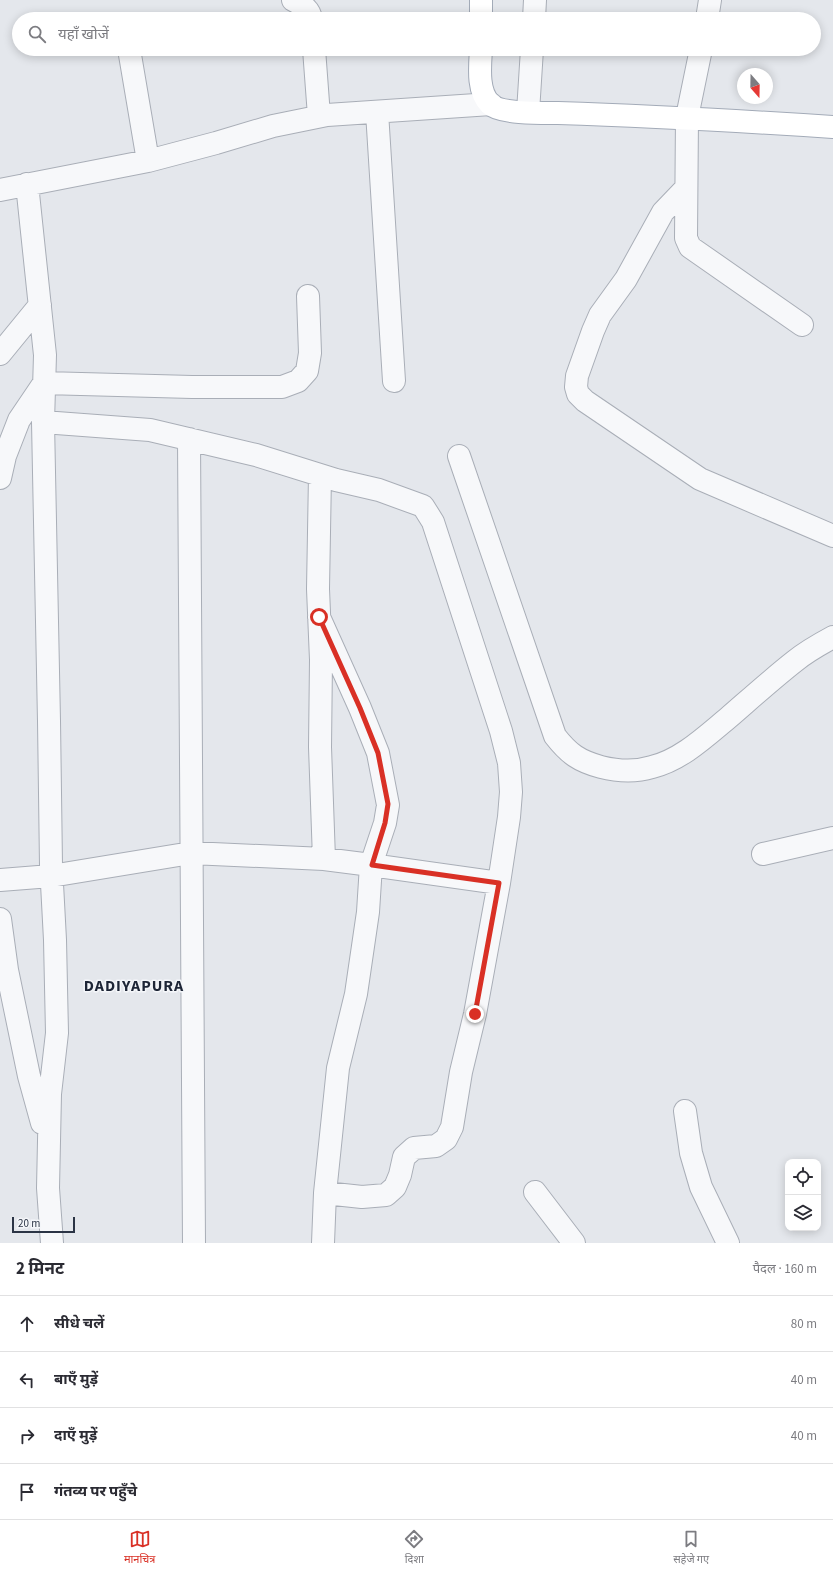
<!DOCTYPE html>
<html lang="hi">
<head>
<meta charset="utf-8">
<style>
  body { margin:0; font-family:"Source Sans 3","Noto Sans Devanagari",sans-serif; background:#f7f7f7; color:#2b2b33 }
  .controls { position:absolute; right:12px; bottom:12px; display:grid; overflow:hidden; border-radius:8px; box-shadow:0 2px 10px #0003 }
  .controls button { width:36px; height:36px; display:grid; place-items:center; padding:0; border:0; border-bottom:1px solid #e1e1e2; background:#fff; color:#2b2b33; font:20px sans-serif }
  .compass { position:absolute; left:737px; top:68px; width:36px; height:36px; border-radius:50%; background:#fff; box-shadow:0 2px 10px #0003; rotate:160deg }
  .scale { position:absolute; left:12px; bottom:10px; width:63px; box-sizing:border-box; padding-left:4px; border:2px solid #2b3445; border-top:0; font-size:11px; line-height:14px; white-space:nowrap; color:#2b3445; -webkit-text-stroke:3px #f4f6f9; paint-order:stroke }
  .stop { position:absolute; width:12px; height:12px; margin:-9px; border:3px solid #d93025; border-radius:50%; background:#fff }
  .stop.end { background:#d93025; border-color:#fff; box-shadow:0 1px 4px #0008 }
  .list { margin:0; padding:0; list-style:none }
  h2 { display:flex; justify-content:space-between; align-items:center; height:52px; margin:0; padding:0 16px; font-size:17px }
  h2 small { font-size:13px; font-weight:400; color:#7c7c81 }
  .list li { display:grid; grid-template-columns:26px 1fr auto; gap:12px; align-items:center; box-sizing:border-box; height:56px; padding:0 16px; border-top:1px solid #e1e1e2 }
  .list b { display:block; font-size:15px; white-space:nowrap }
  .list em { font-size:13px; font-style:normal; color:#7c7c81 }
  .icon { flex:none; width:22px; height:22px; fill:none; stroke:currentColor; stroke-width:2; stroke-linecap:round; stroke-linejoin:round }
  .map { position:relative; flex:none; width:833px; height:1243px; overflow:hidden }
  .search { position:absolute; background:#fff; box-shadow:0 2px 10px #0003; left:12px; right:12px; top:12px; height:44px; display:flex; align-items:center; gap:10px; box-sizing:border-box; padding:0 14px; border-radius:22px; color:#7c7c81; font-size:15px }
  .sheet { height:276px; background:#fff }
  nav { display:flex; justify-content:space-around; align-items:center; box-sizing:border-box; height:56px; border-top:1px solid #e1e1e2; background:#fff; font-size:11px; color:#7c7c81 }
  nav a { display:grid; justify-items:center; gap:2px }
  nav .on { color:#d93025 }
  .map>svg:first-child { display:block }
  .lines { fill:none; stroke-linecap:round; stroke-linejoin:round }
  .minor-casing { stroke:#a9aeb7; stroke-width:24 }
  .major-casing { stroke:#a3abb8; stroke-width:24 }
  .minor { stroke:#f7f8fa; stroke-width:22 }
  .major { stroke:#fff; stroke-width:22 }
  .route { stroke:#d93025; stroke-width:5 }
  .labels { text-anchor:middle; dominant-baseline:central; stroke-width:3; stroke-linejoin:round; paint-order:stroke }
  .district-label { font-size:16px; font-weight:bold; letter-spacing:1px; fill:#1d2536; stroke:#f4f6f9 }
</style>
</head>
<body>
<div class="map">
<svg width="833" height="1243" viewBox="0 0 833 1243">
  <rect width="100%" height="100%" fill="#e4e7ec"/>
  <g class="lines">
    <defs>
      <path id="minor" d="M293,0C301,4 310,9 311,19
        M534,19L535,0
        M707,19L710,0
        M129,49L148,161
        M314,49L319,116
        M701,49L687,117L686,238L690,247L802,325
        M377,112L394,381
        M528,112L532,49
        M27,184L45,355L43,422L49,721L51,865L55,940L57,1033L50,1094L48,1188L52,1243
        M686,188L663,212L626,279L600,315L593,331L577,376L576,387L578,394L585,401L700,479L833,536
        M0,190L148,161L216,143L273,126L327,115L491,104
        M0,354L40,305
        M43,422L150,430L256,455L336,480L379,490L423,506L433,522L501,731L509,763L511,792L509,817L499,883L475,1014L461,1072L452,1127L446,1139L436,1146L414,1148L404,1157L400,1175L395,1187L386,1195L362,1197L325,1193
        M189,439L194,1243
        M459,456L555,736C569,754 579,761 601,767C617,771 636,772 652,767C681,760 705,737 728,718C750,699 772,679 795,661C806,652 820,644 833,637
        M320,475L318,589L321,660L320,747L324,859
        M0,478L5,456L19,420L44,383L192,387H282L298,381L307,371L310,353L308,296
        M319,617L360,708L378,753L388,805L385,823L371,865L499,883
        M763,854L833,838
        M0,880L51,876L191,853L324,859L371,865L368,912L356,994L338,1068L325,1193L323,1243
        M0,919L7,970L29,1076L42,1123
        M685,1111L691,1153L701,1187L728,1243
        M535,1192L574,1243"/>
      <path id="major" d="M481,19V0
        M481,49C480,66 477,91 490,104C500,114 544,113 558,113C650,116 741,121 833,127"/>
    </defs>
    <!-- minor casing -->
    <use href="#minor" class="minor-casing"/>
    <!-- major casing -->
    <use href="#major" class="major-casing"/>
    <!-- minor -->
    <use href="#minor" class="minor"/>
    <!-- major -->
    <use href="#major" class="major"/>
  </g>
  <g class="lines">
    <!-- route -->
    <path class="route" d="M319,617L360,708L378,753L388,804L385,823L372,865L499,883L475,1014"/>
  </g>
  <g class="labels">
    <!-- district labels -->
    <g class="district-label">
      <text x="134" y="986">DADIYAPURA</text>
    </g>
  </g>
</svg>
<div class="controls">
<button><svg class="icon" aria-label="locate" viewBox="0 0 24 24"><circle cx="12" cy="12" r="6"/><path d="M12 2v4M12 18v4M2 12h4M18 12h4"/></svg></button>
<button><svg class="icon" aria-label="layers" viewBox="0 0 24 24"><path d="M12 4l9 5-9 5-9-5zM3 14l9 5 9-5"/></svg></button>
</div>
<svg class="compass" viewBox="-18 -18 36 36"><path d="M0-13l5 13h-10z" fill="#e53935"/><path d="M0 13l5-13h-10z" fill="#7c7c81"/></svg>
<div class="scale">20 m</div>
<div class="stop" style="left:319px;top:617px"></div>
<div class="stop end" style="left:475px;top:1014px"></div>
<div class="search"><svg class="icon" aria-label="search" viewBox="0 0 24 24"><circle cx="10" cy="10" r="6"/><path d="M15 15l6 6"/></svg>यहाँ खोजें</div>
</div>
<section class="sheet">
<h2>2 मिनट<small>पैदल · 160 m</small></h2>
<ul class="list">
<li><svg class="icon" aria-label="ahead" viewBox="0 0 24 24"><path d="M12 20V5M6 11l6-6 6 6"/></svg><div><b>सीधे चलें</b></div><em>80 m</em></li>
<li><svg class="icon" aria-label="left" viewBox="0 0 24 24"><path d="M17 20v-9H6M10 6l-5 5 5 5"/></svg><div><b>बाएँ मुड़ें</b></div><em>40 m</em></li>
<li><svg class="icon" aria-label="right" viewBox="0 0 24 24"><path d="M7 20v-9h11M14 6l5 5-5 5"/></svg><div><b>दाएँ मुड़ें</b></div><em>40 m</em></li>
<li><svg class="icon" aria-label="arrive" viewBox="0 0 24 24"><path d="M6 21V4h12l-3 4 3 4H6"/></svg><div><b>गंतव्य पर पहुँचे</b></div></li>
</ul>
</section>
<nav>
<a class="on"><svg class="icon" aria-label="map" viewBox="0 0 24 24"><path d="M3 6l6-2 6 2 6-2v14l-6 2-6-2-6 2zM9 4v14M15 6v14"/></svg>मानचित्र</a>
<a><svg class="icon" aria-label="directions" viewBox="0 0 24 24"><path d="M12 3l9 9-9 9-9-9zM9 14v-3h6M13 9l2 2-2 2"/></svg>दिशा</a>
<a><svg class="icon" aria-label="saved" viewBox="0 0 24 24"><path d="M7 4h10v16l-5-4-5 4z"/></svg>सहेजे गए</a>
</nav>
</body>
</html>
